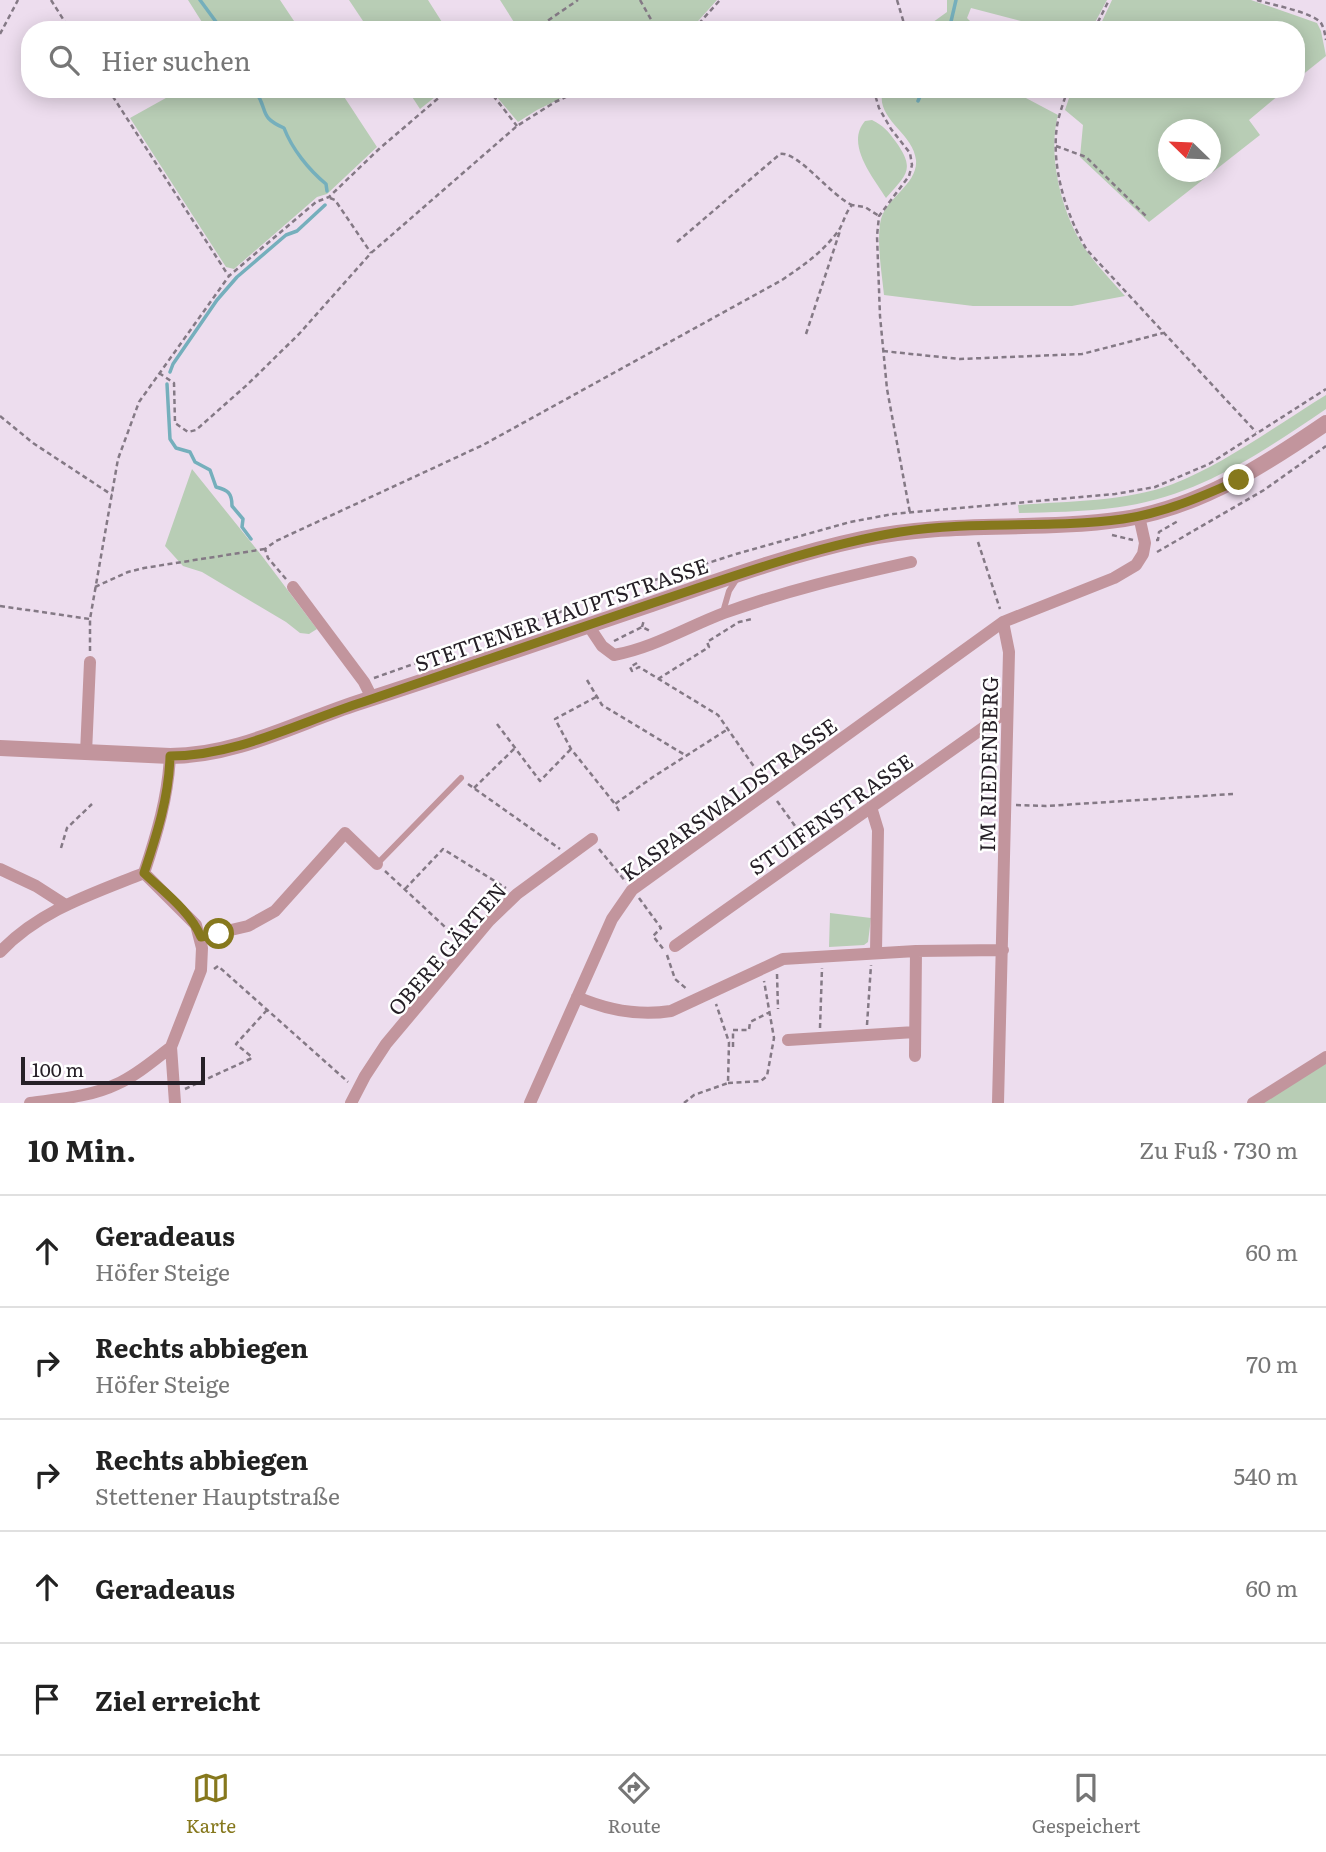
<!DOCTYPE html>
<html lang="de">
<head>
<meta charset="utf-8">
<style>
  body { margin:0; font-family:Literata,serif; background:#f6f6f6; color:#222 }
  .compass { position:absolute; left:1158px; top:119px; width:63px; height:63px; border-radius:50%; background:#fff; box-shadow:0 4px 18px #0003; rotate:293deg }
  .scale { position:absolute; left:21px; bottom:18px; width:184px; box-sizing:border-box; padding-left:7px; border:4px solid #262027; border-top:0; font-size:19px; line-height:24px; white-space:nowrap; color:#262027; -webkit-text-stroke:5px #fff; paint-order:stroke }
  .stop { position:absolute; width:21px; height:21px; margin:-16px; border:5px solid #86781d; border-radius:50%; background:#fff }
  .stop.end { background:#86781d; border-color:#fff; box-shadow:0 2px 7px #0008 }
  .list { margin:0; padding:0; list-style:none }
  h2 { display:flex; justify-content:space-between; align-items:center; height:91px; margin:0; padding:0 28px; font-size:30px }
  h2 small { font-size:23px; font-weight:400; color:#767676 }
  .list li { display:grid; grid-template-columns:46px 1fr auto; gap:21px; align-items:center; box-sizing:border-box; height:112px; padding:0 28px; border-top:2px solid #e0e0e0 }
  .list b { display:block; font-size:26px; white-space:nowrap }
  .list p { margin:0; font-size:23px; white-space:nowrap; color:#767676 }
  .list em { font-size:23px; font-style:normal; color:#767676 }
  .icon { flex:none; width:38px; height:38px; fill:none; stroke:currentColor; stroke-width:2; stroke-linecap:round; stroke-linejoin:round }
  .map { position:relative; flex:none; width:1326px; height:1103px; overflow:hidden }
  .search { position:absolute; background:#fff; box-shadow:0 4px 18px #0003; left:21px; right:21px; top:21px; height:77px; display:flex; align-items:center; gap:18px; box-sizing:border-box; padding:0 24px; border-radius:28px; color:#767676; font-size:26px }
  .sheet { height:651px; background:#fff }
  nav { display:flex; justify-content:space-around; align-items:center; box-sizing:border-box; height:98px; border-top:2px solid #e0e0e0; background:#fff; font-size:19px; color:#767676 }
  nav a { display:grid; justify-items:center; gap:4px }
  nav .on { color:#86781d }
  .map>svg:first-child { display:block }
  .green { fill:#b8cdb5; fill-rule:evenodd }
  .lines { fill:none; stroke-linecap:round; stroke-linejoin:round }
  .stream { stroke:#75afbc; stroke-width:3.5 }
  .path { stroke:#847985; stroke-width:2.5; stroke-dasharray:5 3.5; stroke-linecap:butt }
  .service { stroke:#c2959d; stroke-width:6 }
  .minor { stroke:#c2959d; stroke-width:12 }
  .tertiary { stroke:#c2959d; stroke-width:16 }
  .route { stroke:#86781d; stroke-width:9 }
  .labels { text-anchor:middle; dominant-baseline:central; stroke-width:5; stroke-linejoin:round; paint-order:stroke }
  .street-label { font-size:21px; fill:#262027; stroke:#fff }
</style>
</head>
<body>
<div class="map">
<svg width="1326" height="1103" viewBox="0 0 1326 1103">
  <rect width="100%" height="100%" fill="#edddee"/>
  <!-- green -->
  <path class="green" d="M188,0H280L300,30H207Z
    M349,0H428L447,30H369Z
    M500,0H717L690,30H519Z
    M947,0H1107L1091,30H1056L971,8L967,18L979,30H922L947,12Z
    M1112,0H1251L1317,23L1321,31L1326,56L1296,80V30H1098Z
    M182,89H339L377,147L327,194L317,197L234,269L226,267L130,118Z
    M407,89H445L420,109Z
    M490,89H580L537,110L518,122Z
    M883,89H1009L1058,115C1047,156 1062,216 1086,250C1097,266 1112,281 1125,296L1072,306H973L884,295C882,274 876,240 881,219C887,197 918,184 916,160C913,132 874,119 883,89Z
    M1072,89H1286L1249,120L1260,135L1149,222L1080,157L1083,125L1065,110ZM1168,130H1210V172H1168Z
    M872,120C884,126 888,131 896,142C916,170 906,175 886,198C873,177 845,144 865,121Z
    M1326,395V409C1264,451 1202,494 1126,506C1091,512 1055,512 1019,513L1018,505C1069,501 1125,502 1173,484C1223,465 1280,423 1326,395Z
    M192,469L262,556L317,629L309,634L300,633L286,622L202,572L183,566L165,546Z
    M830,913L871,918L868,942L864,945L829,947Z
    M1326,1057V1103H1253Z"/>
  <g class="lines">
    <!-- stream -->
    <path class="stream" d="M200,0L222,30
      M949,30L956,0
      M254,89C270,111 257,116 284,128C292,149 309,170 326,184L327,191
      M918,101L923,89
      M170,372L173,364L217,300L237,277L286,235L297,231L325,205
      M167,384L170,439L176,448L190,452L195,462L210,470L216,487C228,490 232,493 232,506L243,519L242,527L251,539"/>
    <!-- path -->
    <path class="path" d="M51,0L70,30
      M640,0L657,30
      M897,0L906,30
      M1257,0C1272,5 1312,12 1321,23C1324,28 1325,34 1326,40
      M534,30L578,0
      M693,30L720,0
      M1094,30L1109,0
      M0,34L18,0
      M108,89L228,275
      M488,89L517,126
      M880,89L876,98L879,108L891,129L910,153L912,165L909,176L879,216L877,236L880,316L887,389L910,513
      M1068,89C1064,101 1059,114 1057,126C1051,167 1066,215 1087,250L1256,432
      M1056,146L1086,157L1148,218
      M330,198L335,200L371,253
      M677,242L780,154C798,151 830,195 852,205
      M806,334L840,231
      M883,351L960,359L1082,354L1163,333
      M159,373L174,383L175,423L188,432L196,430L248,384L299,334L371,253L517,126L555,102L583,89
      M0,416L33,443L112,495
      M1112,535L1133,540
      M1156,540H1158L1159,532L1178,521
      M978,542L1000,609
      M1157,552L1264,490L1326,446
      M286,579L268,558L265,549L276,541L483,445L782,280C804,265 823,252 839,230C844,222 845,213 852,205L865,207L879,216
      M95,587L128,572L144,568L265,549
      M0,606L90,619
      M642,627L644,620
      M614,641L642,627L650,631
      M90,651V619L118,459L139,402L229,276L316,202L329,197L379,149L449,89
      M637,663L630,667L632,671L639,667L718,715L764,781
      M374,678L611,594L736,554L850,522L893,514L1115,494L1155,487L1209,464L1326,389
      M658,679L709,647L707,642L739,622L752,619
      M587,680L602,705L685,755
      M596,697L555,719L571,749L615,804
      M497,724L540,781L571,749
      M468,784L560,849
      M474,788L516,747
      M777,801L806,841
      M1016,805L1046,806L1233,794
      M619,811L615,804L653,777L728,729
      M61,848L67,828L92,804
      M599,849L626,882
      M385,871L459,940
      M405,889L443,849L506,888
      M639,898L661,928L653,936L664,950
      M667,955L675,979L688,990
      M214,969L218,966L348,1082
      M777,974L778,1009
      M867,1025L871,965
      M820,1028L822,968
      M733,1047V1030H749L750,1022L770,1012
      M728,1083L761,1081L767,1076L774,1038L764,981
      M185,1089L250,1059L252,1057L236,1044L267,1010
      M684,1103L694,1095L728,1083L729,1042L716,1004"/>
    <!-- service -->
    <path class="service" d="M723,612L729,591L738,577
      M377,864L461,778"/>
    <!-- minor -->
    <path class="minor" d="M293,587L364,682L372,698
      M588,625L602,646L614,655C653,648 687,627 724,613C785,591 848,576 911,562
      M86,753L90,662
      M170,756C168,797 157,834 144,873L196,925L202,948L201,970L171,1047L175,1103
      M871,807L878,830L876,952
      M0,869L36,886L64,904
      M201,937L248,926L275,911L345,833L377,864
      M675,946L1007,711
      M0,952C40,910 92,894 144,873
      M577,997C607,1010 639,1016 671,1011L783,959L916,951L1003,950
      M788,1040L915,1032
      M915,1056L916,951
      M30,1103C59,1099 90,1097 117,1084C137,1075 154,1060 171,1047
      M351,1103L365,1076L386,1044L489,921L517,894L592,839
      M530,1103L612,919L632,890L1003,622L1114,578L1136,565L1143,554L1145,543L1139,516
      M998,1103L1009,652L1003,622
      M1253,1103L1326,1057"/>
    <!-- tertiary -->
    <path class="tertiary" d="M0,748L170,756C236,756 296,723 357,703C456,671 554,637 652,604C721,580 791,554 862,539C949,520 1037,532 1124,519C1200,507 1263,466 1326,423"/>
  </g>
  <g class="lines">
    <!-- route -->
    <path class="route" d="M219,934L201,937C190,911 164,892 144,873C157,834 169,797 170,756C237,756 300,722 363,702C460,669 557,636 653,603C734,576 816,546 900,532C974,520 1049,529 1123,519C1164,513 1201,497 1239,480"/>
  </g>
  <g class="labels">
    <!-- street labels -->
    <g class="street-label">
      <text transform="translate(561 613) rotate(-19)">STETTENER HAUPTSTRASSE</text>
      <text transform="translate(987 764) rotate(-89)">IM RIEDENBERG</text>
      <text transform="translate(728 798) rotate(-36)">KASPARSWALDSTRASSE</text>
      <text transform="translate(830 813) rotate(-35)">STUIFENSTRASSE</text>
      <text transform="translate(446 948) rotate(-49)">OBERE GÄRTEN</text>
    </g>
  </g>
</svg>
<svg class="compass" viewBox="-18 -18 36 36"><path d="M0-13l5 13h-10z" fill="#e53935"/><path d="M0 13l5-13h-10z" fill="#767676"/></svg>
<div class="scale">100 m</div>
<div class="stop" style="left:219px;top:934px"></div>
<div class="stop end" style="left:1239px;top:480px"></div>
<div class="search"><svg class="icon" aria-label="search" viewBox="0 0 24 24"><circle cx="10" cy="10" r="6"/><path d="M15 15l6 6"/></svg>Hier suchen</div>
</div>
<section class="sheet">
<h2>10 Min.<small>Zu Fuß · 730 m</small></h2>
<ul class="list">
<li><svg class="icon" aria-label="ahead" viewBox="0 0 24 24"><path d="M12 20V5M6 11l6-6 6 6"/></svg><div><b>Geradeaus</b><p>Höfer Steige</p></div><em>60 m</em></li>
<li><svg class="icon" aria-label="right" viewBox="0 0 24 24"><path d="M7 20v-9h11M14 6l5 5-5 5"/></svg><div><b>Rechts abbiegen</b><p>Höfer Steige</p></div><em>70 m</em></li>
<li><svg class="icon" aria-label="right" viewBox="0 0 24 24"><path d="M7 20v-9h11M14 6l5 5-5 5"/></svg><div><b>Rechts abbiegen</b><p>Stettener Hauptstraße</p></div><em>540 m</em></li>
<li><svg class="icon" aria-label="ahead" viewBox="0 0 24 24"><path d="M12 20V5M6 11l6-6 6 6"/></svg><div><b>Geradeaus</b></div><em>60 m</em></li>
<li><svg class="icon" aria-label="arrive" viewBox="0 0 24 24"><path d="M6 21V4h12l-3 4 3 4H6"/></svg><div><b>Ziel erreicht</b></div></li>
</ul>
</section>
<nav>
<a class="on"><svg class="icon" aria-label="map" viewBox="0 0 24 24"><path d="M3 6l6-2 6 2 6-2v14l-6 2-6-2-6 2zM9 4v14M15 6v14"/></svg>Karte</a>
<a><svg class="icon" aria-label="directions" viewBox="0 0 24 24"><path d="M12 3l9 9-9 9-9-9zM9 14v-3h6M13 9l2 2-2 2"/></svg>Route</a>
<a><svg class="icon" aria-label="saved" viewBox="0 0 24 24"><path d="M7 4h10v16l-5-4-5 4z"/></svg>Gespeichert</a>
</nav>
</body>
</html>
